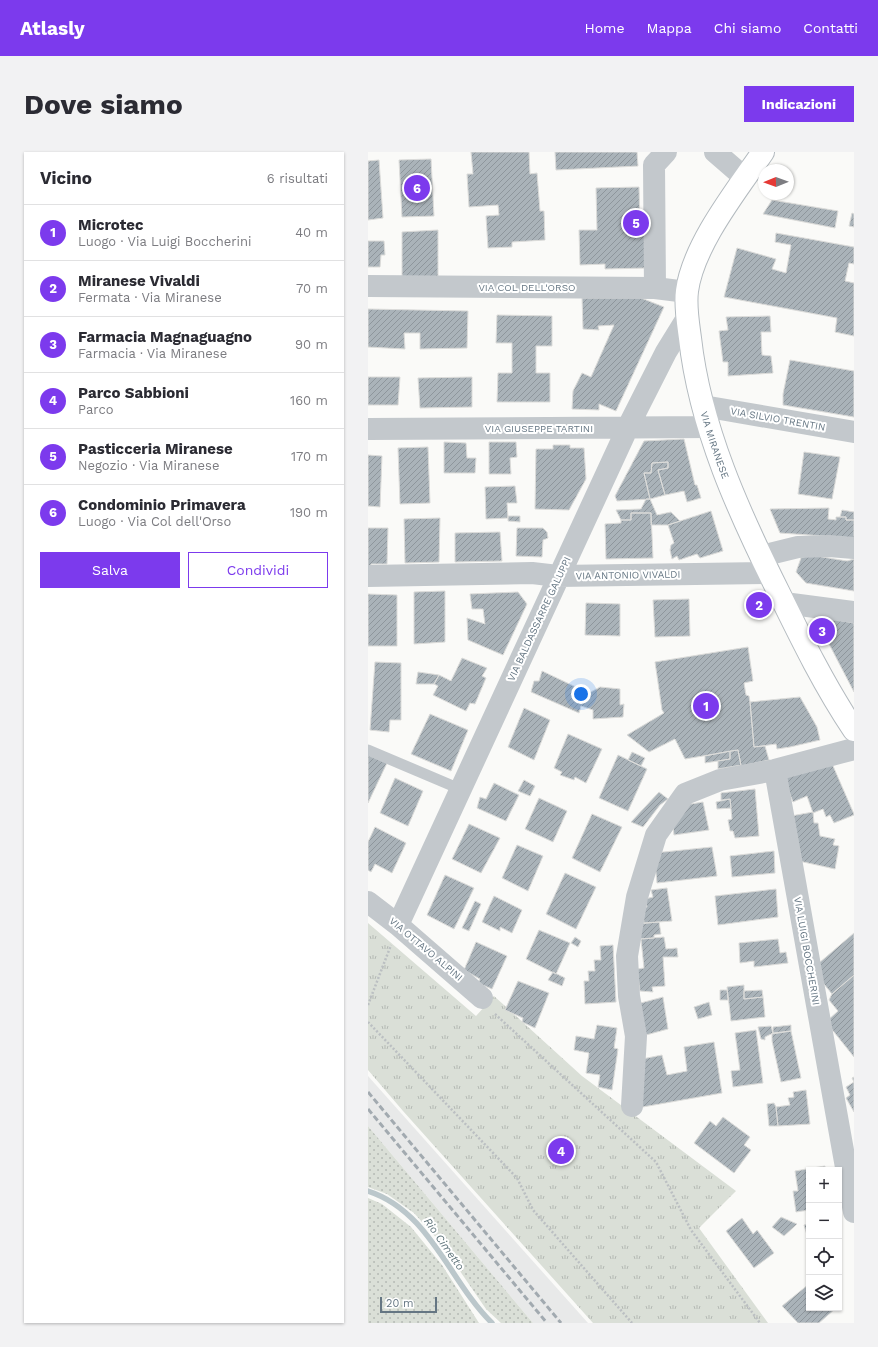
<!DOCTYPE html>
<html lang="it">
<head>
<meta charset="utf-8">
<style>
  body { margin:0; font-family:"Work Sans",sans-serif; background:#f2f2f3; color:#2b2b33 }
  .controls { position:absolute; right:12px; bottom:12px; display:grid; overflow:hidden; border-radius:0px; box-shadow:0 1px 3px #0004 }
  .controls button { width:36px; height:36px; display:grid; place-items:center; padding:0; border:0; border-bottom:1px solid #e1e1e2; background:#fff; color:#2b2b33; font:20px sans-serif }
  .compass { position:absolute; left:390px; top:12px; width:36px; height:36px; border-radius:50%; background:#fff; box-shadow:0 1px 3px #0004; rotate:269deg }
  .scale { position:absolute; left:12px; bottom:10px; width:57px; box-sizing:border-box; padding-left:4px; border:2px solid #657683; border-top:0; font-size:11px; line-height:14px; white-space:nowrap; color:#657683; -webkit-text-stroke:3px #fff; paint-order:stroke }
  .you { position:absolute; left:213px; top:542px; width:14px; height:14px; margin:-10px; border:3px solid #fff; border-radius:50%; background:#1a73e8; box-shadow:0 0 0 6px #1a73e833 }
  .badge { display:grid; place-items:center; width:26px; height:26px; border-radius:50%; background:#7c3aed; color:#fff; font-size:13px; font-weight:700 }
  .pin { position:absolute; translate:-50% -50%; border:2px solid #fff; box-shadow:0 1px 4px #0006 }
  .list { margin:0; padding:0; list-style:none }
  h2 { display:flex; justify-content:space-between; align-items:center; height:52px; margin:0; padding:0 16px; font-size:17px }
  h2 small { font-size:13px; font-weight:400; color:#7c7c81 }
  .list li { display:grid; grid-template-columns:26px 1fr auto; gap:12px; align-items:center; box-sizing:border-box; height:56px; padding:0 16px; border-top:1px solid #e1e1e2 }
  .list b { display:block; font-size:15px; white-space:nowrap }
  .list p { margin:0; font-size:13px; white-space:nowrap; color:#7c7c81 }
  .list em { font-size:13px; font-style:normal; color:#7c7c81 }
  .actions { display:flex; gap:8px; padding:12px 16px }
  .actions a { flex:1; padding:9px 0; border:1px solid #7c3aed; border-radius:0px; text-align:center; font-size:14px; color:#7c3aed }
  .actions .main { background:#7c3aed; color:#fff }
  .icon { flex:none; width:22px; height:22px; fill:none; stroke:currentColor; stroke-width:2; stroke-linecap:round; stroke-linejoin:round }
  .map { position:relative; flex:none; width:486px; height:1171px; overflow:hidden; border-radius:0px }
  header { display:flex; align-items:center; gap:24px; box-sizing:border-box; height:56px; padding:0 20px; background:#7c3aed; color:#fff }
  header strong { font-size:19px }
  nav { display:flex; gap:22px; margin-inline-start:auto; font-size:14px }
  .intro { display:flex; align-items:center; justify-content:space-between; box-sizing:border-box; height:96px; padding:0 24px }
  h1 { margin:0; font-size:28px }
  .button { padding:10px 18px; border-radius:0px; background:#7c3aed; color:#fff; font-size:14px; font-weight:700 }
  main { display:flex; gap:24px; padding:0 24px }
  aside { flex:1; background:#fff; border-radius:0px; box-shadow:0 1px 3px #0004 }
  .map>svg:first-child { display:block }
  .built { fill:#e8e9e9 }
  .grass { fill:url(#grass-dots) }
  .park { fill:url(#park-tufts) }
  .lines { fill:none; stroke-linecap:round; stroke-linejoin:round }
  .stream { stroke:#bbc7cb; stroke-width:5.5 }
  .building { fill:url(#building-hatch); stroke:#dcdcda }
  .secondary-casing { stroke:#b3babf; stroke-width:24 }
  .path { stroke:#bbbfc2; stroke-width:2.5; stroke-dasharray:2 2; stroke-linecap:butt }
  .lane { stroke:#c3c8cc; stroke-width:11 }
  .street { stroke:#c3c8cc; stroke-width:22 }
  .secondary { stroke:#fff; stroke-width:22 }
  .rail { stroke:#a2aab0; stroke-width:3; stroke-dasharray:6 3; stroke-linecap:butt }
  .labels { text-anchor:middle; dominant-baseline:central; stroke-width:4; stroke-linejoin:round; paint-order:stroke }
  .street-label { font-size:10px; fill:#657683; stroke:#fff }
  .water-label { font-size:11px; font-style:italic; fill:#60757c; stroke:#fff }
</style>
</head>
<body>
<header>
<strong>Atlasly</strong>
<nav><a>Home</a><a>Mappa</a><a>Chi siamo</a><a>Contatti</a></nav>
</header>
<div class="intro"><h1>Dove siamo</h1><a class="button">Indicazioni</a></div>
<main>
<aside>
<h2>Vicino<small>6 risultati</small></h2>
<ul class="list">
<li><span class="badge">1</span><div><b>Microtec</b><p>Luogo · Via Luigi Boccherini</p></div><em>40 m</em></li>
<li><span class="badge">2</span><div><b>Miranese Vivaldi</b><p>Fermata · Via Miranese</p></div><em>70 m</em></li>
<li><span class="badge">3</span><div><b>Farmacia Magnaguagno</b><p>Farmacia · Via Miranese</p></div><em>90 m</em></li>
<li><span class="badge">4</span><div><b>Parco Sabbioni</b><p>Parco</p></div><em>160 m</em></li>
<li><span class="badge">5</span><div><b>Pasticceria Miranese</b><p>Negozio · Via Miranese</p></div><em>170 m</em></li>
<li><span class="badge">6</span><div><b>Condominio Primavera</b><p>Luogo · Via Col dell'Orso</p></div><em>190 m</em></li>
</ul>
<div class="actions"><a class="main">Salva</a><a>Condividi</a></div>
</aside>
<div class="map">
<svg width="486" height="1171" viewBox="0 0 486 1171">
  <defs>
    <pattern id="grass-dots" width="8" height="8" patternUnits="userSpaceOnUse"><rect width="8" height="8" fill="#dadfd7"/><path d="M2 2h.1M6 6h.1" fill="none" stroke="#b4b9b4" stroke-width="1.8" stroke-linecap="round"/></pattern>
    <pattern id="park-tufts" width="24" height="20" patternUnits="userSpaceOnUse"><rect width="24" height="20" fill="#dadfd7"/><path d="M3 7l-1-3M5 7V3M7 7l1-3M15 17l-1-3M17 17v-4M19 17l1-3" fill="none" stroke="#b4b9b4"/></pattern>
    <pattern id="building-hatch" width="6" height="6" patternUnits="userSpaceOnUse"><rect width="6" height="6" fill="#aab3b9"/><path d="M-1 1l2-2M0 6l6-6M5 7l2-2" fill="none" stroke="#8e969c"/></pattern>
  </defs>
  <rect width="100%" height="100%" fill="#fafaf8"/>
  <!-- built -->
  <path class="built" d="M0,924L220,1171H165L0,974Z"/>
  <!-- grass -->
  <path class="grass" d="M0,974L165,1171H133L118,1157L72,1090L46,1061L19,1042L0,1035Z
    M0,1046L14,1052L43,1075L74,1113L111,1171H0Z"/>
  <!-- park -->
  <path class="park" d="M0,771L108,864L126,844L214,924L368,1039L331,1076L400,1171H225L35,959L0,918Z"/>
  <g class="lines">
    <!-- stream -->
    <path class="stream" d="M0,1039C62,1059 81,1129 124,1171"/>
  </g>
  <!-- building -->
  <path class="building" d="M103,0H161L162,22L169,21L172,59H176L177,88L144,90V95L120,96L118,64L131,63L130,53L101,55L99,22H105Z
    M187,0H269L270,14L188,18Z
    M63,7L66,64L34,65L31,8Z
    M11,8L15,66L0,68V9Z
    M271,35L272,74H277L278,116L237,117V112L212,113L211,78H229L228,36Z
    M404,48L470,59L467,76L395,62Z
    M484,61L486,62V75L481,74Z
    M70,78V126L34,125V80Z
    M408,81L486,95V112L481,111L477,129L486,131V184L467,180L469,166L356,145L369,96L408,107L404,117L418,121L423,93L407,90Z
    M0,89H16L17,103H13L12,115H0Z
    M214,146H273L296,155L248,259L231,252V258L204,257L205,239L214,221L223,225L246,173L230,174L231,178L215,177Z
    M0,157L100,159L99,196L52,197V181H36L37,197L0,195Z
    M129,163L184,164V194H168V221H182V250H129L130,221H144V191H128Z
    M402,164L403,180H393L394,203L403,204L405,221L360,224V210H355L351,179L360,178L358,165Z
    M422,208L486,219V265L415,253V242Z
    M0,225H32L30,253H0Z
    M104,225V255L52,256L50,226Z
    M316,287L327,333H329L333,346L319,350L316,339L297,343L290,318L300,316V310L284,311L283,321H276L282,347L249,349L247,344L276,289Z
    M76,290L98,291L99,306H108L107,321H76Z
    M121,290H148L149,305L142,306L143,322H121Z
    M185,293H202V296H216L218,327L201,358L167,357L168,297H185Z
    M60,295L62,351L32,352L30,296Z
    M436,300L472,305L464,347L430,342Z
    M0,303L14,304L12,355L0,354Z
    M300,310V316L290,318L297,343L282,347L289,363L303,360L312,369L300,373H283V361H263V368H253L248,358L273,357L278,347H282L276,321H283L284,311Z
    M147,334L149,351H139L140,366L118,367L117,335Z
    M461,356L460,367L468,368V365H478V368H486V386L412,381L402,357Z
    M474,358L486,360V368H478V365H472Z
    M343,359L355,399L332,406L329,402L311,408L309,404L304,407L302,398L303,393L306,391L300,373Z
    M263,361H283L285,406L238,407L237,372L253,371V368H263Z
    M140,364H152V370L140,369Z
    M72,366L71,410L37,411L36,367Z
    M0,376H20L19,412H3V415H0Z
    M149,376H175L179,380L180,386L175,388L174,405L148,404Z
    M132,380L134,409L87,410V381Z
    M442,403L479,409L486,407V439L438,431L428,420L433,406Z
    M77,439V490L46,492V440Z
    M150,440L159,452L135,503L100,488L99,466L117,472L115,457H104L102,442Z
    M0,442L29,443V494H0Z
    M321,447L322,484L287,485L285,448Z
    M218,451L252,452V484L217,483Z
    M463,467L486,471V540L461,492L464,488L454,470Z
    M380,495L385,529L376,531L378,543L381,544L382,550L386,595L397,594L401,608L373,614L370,598L317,607L307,587L281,600L259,583L296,561L294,558L287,510Z
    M94,506L119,516L114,524L118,526L107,552L102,551L98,559L65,543L70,534L66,532L71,523L83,529Z
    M7,510L33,511V568H22L21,580L2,578Z
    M174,519L212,537L213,542L220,544L221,541L232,535L252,537V553L256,552L255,565L225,567V558L213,554L211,561L163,540L166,529H171Z
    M50,520L71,523L66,532H48Z
    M432,545L449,575L452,588L422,595L409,597L408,592L386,595L382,550Z
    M156,556L182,568L166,608L140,595Z
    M62,562L100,578L83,619L43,602Z
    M200,582L234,597L218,631L207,625L206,628L192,623L194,620L186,616Z
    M370,598L373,613L350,617V609L362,607V599Z
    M362,599V607L337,611V604Z
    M264,600L277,606L273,614L260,608Z
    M0,602L19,611L0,651Z
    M250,603L279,617L260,659L231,646Z
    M462,607L486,662V663L466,671L462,663L458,665L455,657L445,661L439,644L425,650L415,624Z
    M27,626L55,639L40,674L12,661Z
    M156,628L167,634L162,644L150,639Z
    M126,631L151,643L138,669L109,656L112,645L118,647Z
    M387,637L391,684L367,686L365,679H362L360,668L364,667L362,647L353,648V641Z
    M291,640L300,647L292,653L275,675L263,670Z
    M171,646L199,659L185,690L157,677Z
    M362,647L363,656L349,657L348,650Z
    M335,650L341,678L306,683L304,666L311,654Z
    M445,660L446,671H450L452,684L467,687L465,693L471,694L467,717L431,709L423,664Z
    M224,662L254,675L232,720L204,706Z
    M101,672L132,686L113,721L84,707Z
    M7,675L38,691L24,721L7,712L3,720L0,718V690Z
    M149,693L175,704L160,739L134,726Z
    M344,695L349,724L289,731L286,701Z
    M406,699L407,721L364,725L362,704Z
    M197,721L228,735L208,777L178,762Z
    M77,723L106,736L86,777L59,763Z
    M299,736L304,769L276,771L274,756L279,755L277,747L285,745L283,738Z
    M408,737L410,765L350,773L347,744Z
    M126,744L154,758L144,781L132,775V779L114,770Z
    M107,749L113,752L101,779L94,776Z
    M291,770L293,782L286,783V786L273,787L269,772Z
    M171,778L202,791L188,822L158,807Z
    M486,781V823L464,842L444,817Z
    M207,785L213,789L210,795L203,791Z
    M296,785L298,797L309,796L310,805H295L297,834L284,835L285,840L272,839L269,817L276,816L273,787Z
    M410,787L412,801L418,800L420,811L386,815V809L372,811L371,791Z
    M108,790L139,804L124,837L110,831L112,827L96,818Z
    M245,793L248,850L217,852L216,829H221L220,819H227L226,808H233L232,794Z
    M185,820L197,826L194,834L180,828Z
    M486,823V905L458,870L470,859L461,848L464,842Z
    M150,829L181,841L167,876L154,870L155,866L137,858Z
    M376,833V847L395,845L397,865L363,869L359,835Z
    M352,838H359L360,848H352Z
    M394,838L395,845L376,847V839Z
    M295,845L300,877L278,883L269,852Z
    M341,850L344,863L330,867L326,855Z
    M229,873L249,876L246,896L250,897L244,938L230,935L232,923L218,921L221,901L206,898L208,884L226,887Z
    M423,873V879L405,881V875Z
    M403,874L405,881L397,885V888L393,887L390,875Z
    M388,878L395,931L365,935L363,919L372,918L367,881Z
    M423,879L433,926L413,930L404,889V882Z
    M346,890L354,941L269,956L274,907L294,903L299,923L319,919L316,895Z
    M486,925V960L478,946L482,943L478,935L486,930L484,926Z
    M438,938L442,972L410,974L408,955L422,953L420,946L426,945L425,940Z
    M406,951L408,955L410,974H401L399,952Z
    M355,965L382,985L376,993L383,998L366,1021L326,991L342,969L348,974Z
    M457,1014V1018H441V1058L428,1060L425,1039H430L427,1019Z
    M413,1065L429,1072L416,1084L404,1075Z
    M374,1066L385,1082L389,1078L406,1101L386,1116L358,1079Z
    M441,1072V1085L439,1083L436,1073Z
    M441,1132V1156L467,1157L451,1171H430L414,1154Z"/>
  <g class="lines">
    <defs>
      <g id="secondary">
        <path id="s1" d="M395,0C369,38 325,93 319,139C317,154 320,171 322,186C332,276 371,361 411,441C434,488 457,535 486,578"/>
      </g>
    </defs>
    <!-- secondary casing -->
    <use href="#secondary" class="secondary-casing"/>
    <!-- path -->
    <path class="path" d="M0,853L23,793
      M127,862L288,1010L323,1078L392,1171
      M0,870L149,1026L165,1058L264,1171"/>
    <!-- lane -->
    <path class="lane" d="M0,598L92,637"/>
    <!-- street -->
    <path class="street" d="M347,0L377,26
      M0,134L287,136L319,140
      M287,136L286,13L298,0
      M335,254L486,280
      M0,277L341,275
      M393,404L430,395L461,394L486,396
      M0,424L164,421L190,424L401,421
      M416,451L486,460
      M486,597L407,618L486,1060
      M0,750L30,773L114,846
      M30,773L260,275L298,200L319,166
      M264,954L268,884L261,844L259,804L269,745L288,683L317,642L352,628L407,618"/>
    <!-- secondary -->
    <use href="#secondary" class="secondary"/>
    <!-- rail -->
    <path class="rail" d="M0,940L193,1171
      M0,957L179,1171"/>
  </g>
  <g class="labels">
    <!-- street labels -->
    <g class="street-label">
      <text x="159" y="135">VIA COL DELL'ORSO</text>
      <text transform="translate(410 267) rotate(10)">VIA SILVIO TRENTIN</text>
      <text x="171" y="276">VIA GIUSEPPE TARTINI</text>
      <text stroke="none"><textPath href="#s1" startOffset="317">VIA MIRANESE</textPath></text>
      <text transform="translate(260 423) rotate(-1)">VIA ANTONIO VIVALDI</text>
      <text transform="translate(171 467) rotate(-65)">VIA BALDASSARRE GALUPPI</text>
      <text transform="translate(58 797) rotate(40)">VIA OTTAVO ALPINI</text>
      <text transform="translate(439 799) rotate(80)">VIA LUIGI BOCCHERINI</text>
    </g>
    <!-- water labels -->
    <g class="water-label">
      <text transform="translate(76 1092) rotate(55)">Rio Cimetto</text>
    </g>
  </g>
</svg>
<div class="controls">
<button>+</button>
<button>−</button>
<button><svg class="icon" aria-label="locate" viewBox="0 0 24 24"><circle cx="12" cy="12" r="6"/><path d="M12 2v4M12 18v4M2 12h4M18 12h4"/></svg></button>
<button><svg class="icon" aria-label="layers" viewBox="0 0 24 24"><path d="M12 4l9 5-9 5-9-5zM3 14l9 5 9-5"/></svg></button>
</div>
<svg class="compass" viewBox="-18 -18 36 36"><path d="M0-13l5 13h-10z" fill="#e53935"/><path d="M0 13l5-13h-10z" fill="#7c7c81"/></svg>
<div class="scale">20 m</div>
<div class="you"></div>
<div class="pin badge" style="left:338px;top:554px">1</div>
<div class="pin badge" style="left:391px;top:453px">2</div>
<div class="pin badge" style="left:454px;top:479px">3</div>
<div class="pin badge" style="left:193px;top:999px">4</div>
<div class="pin badge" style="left:268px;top:71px">5</div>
<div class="pin badge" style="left:49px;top:36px">6</div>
</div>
</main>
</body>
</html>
